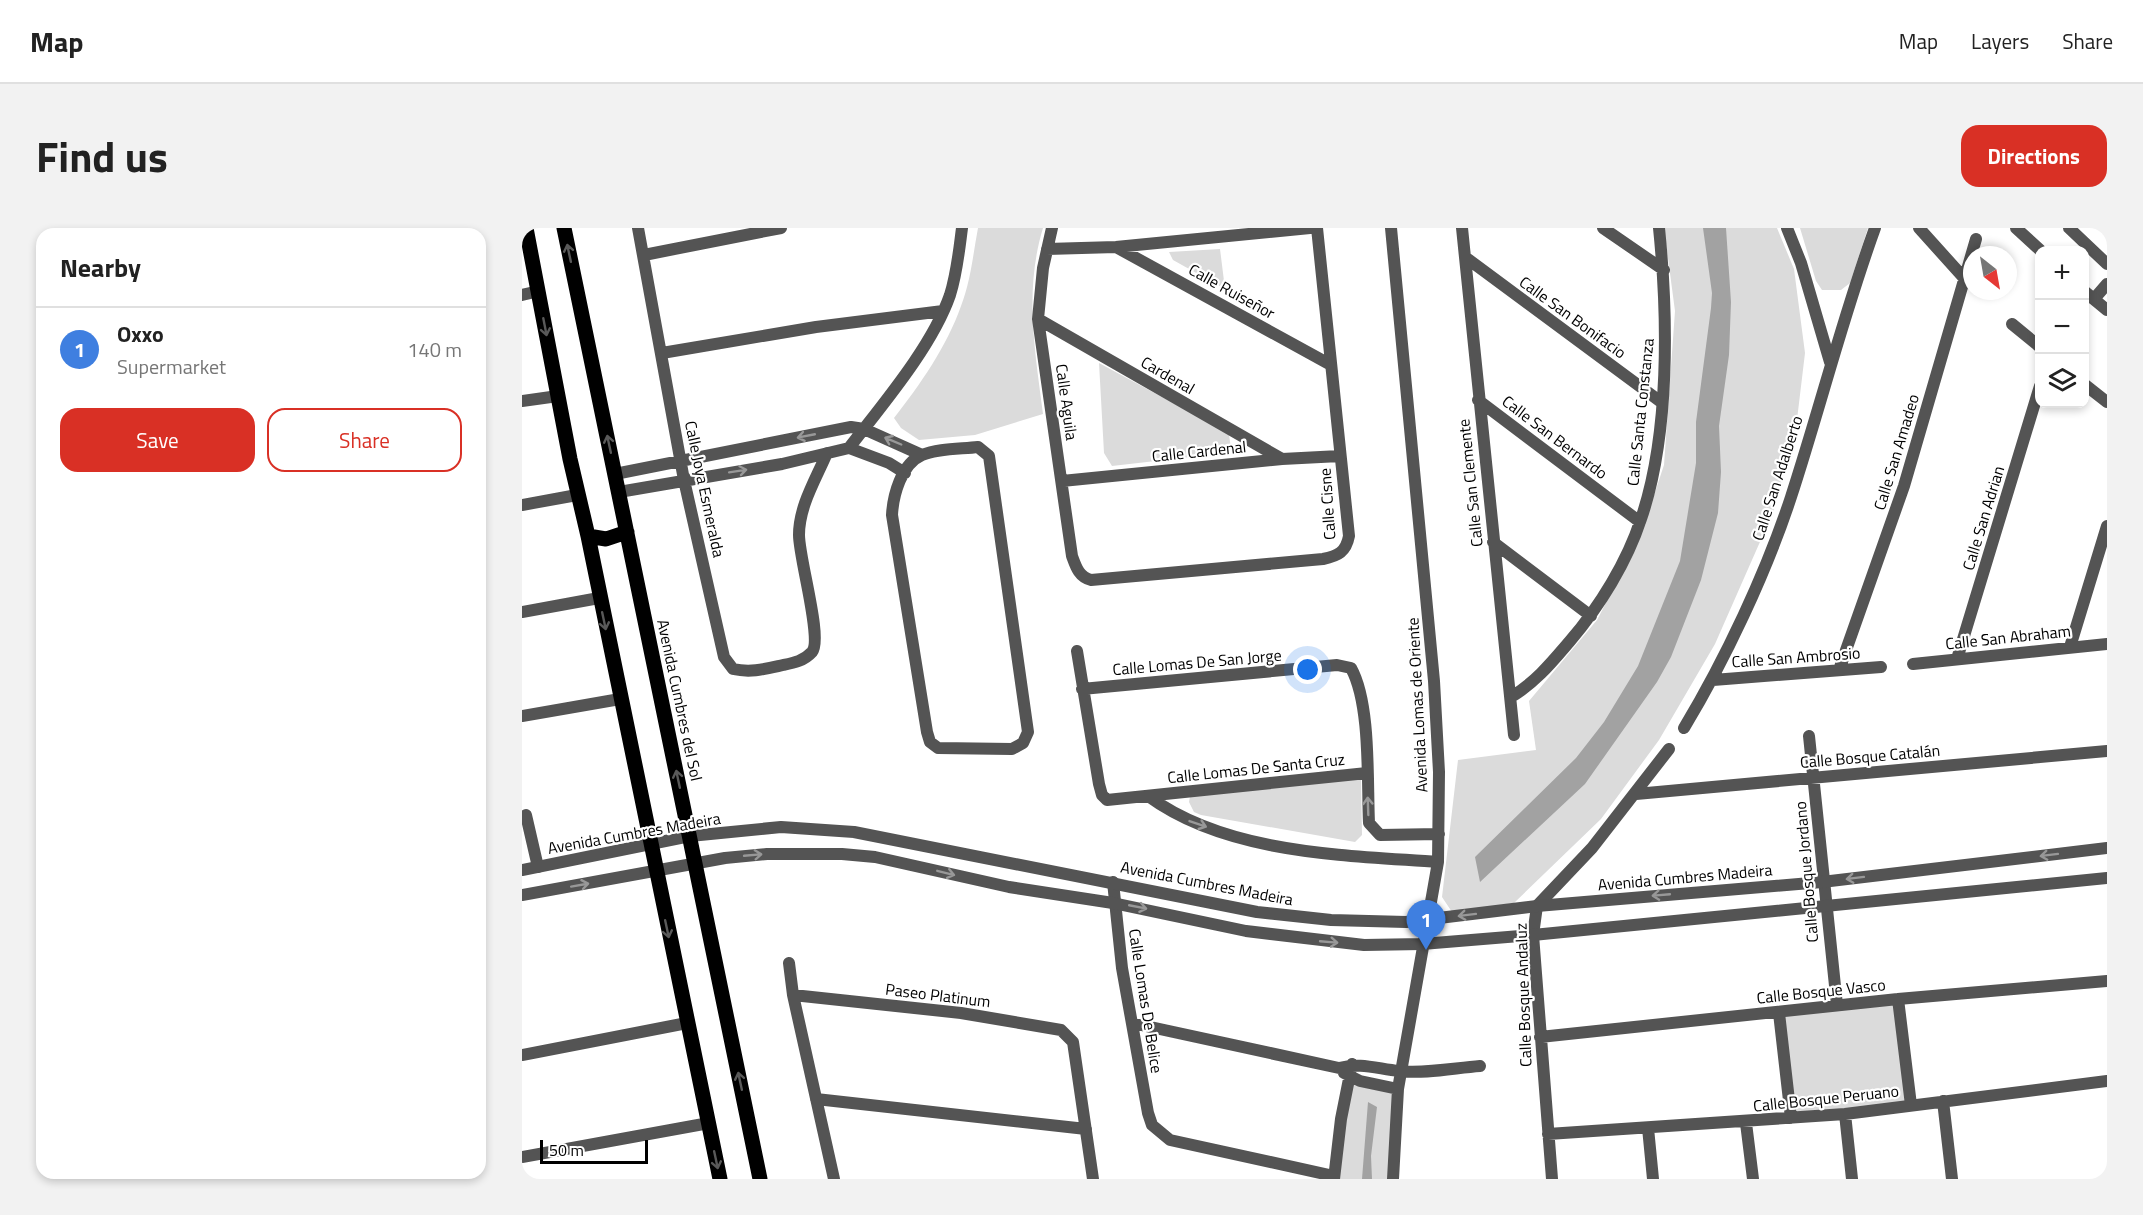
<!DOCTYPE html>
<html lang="en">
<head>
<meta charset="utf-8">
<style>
  body { margin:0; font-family:"Titillium Web",sans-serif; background:#f2f2f2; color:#222 }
  .controls { position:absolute; right:18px; top:18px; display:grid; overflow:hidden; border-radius:12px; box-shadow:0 3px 9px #0003 }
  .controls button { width:54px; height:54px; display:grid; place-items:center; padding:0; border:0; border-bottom:2px solid #e0e0e0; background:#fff; color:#222; font:30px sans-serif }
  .compass { position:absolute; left:1441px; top:18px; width:54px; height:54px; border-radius:50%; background:#fff; box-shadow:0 3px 9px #0003; rotate:149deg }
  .scale { position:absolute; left:18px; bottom:15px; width:108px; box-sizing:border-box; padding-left:6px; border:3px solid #000; border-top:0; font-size:16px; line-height:21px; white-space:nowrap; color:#000; -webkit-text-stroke:4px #fff; paint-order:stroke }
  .you { position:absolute; left:786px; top:442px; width:21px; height:21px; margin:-15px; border:4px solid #fff; border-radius:50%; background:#1a73e8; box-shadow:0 0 0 9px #1a73e833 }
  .badge { display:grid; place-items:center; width:39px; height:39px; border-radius:50%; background:#d93025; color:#fff; font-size:20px; font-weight:700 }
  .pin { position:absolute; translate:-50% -50px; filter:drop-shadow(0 2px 3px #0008) }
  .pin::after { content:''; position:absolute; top:32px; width:21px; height:18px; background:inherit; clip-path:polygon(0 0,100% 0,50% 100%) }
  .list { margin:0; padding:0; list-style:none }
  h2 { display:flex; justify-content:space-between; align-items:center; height:78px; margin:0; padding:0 24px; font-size:26px }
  h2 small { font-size:20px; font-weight:400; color:#767676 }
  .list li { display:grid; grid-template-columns:39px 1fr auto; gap:18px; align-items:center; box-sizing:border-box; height:84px; padding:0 24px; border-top:2px solid #e0e0e0 }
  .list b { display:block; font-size:22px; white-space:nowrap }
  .list p { margin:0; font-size:20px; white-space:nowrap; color:#767676 }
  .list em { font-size:20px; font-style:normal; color:#767676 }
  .actions { display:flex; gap:12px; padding:18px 24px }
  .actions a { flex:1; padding:14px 0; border:2px solid #d93025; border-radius:18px; text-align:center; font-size:21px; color:#d93025 }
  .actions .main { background:#d93025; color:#fff }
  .icon { flex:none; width:33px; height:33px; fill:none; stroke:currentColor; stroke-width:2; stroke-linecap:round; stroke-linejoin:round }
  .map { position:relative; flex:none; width:1585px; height:951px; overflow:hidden; border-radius:18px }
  header { display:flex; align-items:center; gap:36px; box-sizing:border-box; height:84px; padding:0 30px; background:#fff; border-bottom:2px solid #e0e0e0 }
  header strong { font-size:28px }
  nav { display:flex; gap:33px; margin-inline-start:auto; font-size:21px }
  .intro { display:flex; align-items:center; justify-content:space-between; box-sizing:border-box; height:144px; padding:0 36px }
  h1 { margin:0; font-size:42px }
  .button { padding:15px 27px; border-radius:18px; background:#d93025; color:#fff; font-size:21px; font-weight:700 }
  main { display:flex; gap:36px; padding:0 36px }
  aside { flex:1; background:#fff; border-radius:18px; box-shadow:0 3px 9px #0003 }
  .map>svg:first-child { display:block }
  .green { fill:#dbdbdb }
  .water { fill:#a2a2a2 }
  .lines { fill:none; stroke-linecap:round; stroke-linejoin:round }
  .minor { stroke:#545454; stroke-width:12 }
  .tertiary { stroke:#545454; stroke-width:12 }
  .primary { stroke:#000; stroke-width:15 }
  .oneway { stroke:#595959 }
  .oneway2 { stroke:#989898 }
  .labels { text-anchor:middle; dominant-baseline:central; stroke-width:4.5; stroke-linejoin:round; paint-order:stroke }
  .street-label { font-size:16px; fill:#000; stroke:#fff }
</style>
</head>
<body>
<header>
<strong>Map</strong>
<nav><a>Map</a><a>Layers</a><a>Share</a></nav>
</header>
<div class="intro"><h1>Find us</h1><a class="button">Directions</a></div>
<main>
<aside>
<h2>Nearby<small></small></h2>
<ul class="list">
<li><span class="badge" style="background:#3f7fe0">1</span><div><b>Oxxo</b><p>Supermarket</p></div><em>140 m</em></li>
</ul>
<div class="actions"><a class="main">Save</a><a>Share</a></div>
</aside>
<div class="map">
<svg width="1585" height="951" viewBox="0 0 1585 951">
  <rect width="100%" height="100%" fill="#fff"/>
  <!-- green -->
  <path class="green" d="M456,0H521C502,62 513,123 521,186L453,207L397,212L379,200L372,190C398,157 425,118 439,78C449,52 451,26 456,0Z
    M1142,0H1255L1272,41L1283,125L1274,200L1252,282L1193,416L1137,512L1079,591L992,675L930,684L920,669L936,532L1014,522L1007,473L1075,392L1117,312L1142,237L1153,83Z
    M1278,0H1346L1328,55L1319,62H1300L1294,53Z
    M698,21L703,61L651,32L647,24Z
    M577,135L703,203L707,207L709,220L704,224L695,226L590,238L582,225Z
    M839,551L840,607L833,614L679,587L672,584L667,574L669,563Z
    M1376,771L1389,877L1269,890L1257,785Z
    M827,850L876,861L871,951H812Z"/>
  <!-- water -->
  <path class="water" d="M1181,0H1204L1209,74L1207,127L1197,198L1199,244L1196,285L1179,352L1149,429L1135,454L1063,556L958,654L953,629L1054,530L1082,494L1116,438L1158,333L1174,235V194L1189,80L1190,65Z
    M846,874L855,879L849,928L850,951H840Z"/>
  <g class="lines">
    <!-- minor -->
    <path class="minor" d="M116,0L162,252L202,429L211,441C229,445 243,441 261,437C271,435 282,433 290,424C301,411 277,331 277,307C277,278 294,251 305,225
      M530,0L521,40L516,91L550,328C554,339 557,349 569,352L801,331C816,328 824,324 827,308L795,0
      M869,0L912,453L917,544L916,634L876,861L871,951
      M940,0L992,507
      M1081,0L1142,42
      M1265,0L1279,35L1308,134
      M1397,0L1442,50
      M594,19L809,137
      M525,21L594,19L788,0
      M122,27L259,0
      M943,29L1139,174
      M0,67L17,63
      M1572,71L1585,56
      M516,91L760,231
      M1490,96L1518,119
      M140,125L294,99L421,83
      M1562,156L1585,174
      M956,172L1118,294
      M0,173L36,168
      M456,219L467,228L506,504L501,515L490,521L416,520L408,514L405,504L370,287C371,268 379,236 400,227C416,220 440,221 456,219Z
      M327,220C360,177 410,119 428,67C435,45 437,23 440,0
      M93,246L329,199L342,201L400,227
      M540,253L760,231L818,228
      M97,264L260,236L327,220L367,235L383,245
      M0,277L55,267
      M971,314L1069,388
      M0,384L77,370
      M1548,419L1585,298
      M555,423L577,556L580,567L585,572L845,545
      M1435,431L1518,158
      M1391,436L1585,416
      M1317,442L1382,258L1454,11
      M1191,452L1359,439
      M560,461L815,437L829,440C849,476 845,553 847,595L858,607L917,606
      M989,469C1014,454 1030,434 1048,413C1078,378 1105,334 1119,291C1148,206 1146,89 1137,0
      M0,488L98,471
      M1162,500C1203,432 1244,345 1269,269C1298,180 1321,88 1353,0
      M1287,508L1315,777
      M1114,566L1585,523
      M626,568C705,626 821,627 916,634
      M4,587L16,639
      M591,654L600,740L626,885L630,897L648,912L812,948
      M267,735L271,767L312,951
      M271,767L439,785L539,802L551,814L571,951
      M1376,771L1389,877
      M1257,785L1269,890
      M610,795L817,840C838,834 856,841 877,843C903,846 932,840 958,838
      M1018,809L1376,771L1585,753
      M0,827L165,795
      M822,845L838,853L876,861
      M294,871L564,901
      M1421,873L1430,951
      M1323,886L1330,951
      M1224,895L1231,951
      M1126,900L1131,951
      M1026,906L1323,886L1585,853
      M0,929L187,895
      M812,951L819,891L830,836
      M1030,951L1011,707L1015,678L1070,620L1147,521"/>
    <!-- tertiary -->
    <path class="tertiary" d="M1494,0L1518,22
      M1547,0L1585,36
      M1562,63L1585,82
      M0,642L168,608L259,599L332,604L735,684L809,692L884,694L1015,678L1300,654L1585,620
      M0,667L203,630L245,626H320L353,629L487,659L591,675L724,703L842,717L900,716L1011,707L1585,650"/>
    <!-- primary -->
    <path class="primary" d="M4,0L48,231L66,308L198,951
      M42,0L238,951
      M66,308L84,311L105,304"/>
  </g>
  <!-- one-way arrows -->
  <defs><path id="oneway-shaft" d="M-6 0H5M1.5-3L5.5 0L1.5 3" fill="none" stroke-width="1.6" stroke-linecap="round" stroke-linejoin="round" transform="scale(1.5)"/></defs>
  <g class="oneway">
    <use href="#oneway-shaft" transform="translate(47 25) rotate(-102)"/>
    <use href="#oneway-shaft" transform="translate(23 99) rotate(79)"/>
    <use href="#oneway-shaft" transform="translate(87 216) rotate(-102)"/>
    <use href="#oneway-shaft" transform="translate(82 393) rotate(78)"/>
    <use href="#oneway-shaft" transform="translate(156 551) rotate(-102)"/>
    <use href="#oneway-shaft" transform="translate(145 701) rotate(78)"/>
    <use href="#oneway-shaft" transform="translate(218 853) rotate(-102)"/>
    <use href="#oneway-shaft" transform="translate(194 932) rotate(78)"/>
  </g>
  <g class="oneway2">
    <use href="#oneway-shaft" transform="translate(284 208) rotate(169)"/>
    <use href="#oneway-shaft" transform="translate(371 213) rotate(-157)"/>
    <use href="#oneway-shaft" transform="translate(216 243) rotate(-9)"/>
    <use href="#oneway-shaft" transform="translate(846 578) rotate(-92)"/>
    <use href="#oneway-shaft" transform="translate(676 596) rotate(19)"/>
    <use href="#oneway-shaft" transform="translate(231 627) rotate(-5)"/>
    <use href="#oneway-shaft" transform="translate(1527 627) rotate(173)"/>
    <use href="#oneway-shaft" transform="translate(424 645) rotate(14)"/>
    <use href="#oneway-shaft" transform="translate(1333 650) rotate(173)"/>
    <use href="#oneway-shaft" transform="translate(58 657) rotate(-10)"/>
    <use href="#oneway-shaft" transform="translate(1139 667) rotate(175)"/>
    <use href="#oneway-shaft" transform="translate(616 679) rotate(11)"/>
    <use href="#oneway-shaft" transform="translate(945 687) rotate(173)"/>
    <use href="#oneway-shaft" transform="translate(807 714) rotate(5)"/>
  </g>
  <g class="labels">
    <!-- street labels -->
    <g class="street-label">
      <text transform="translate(710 63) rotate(29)">Calle Ruiseñor</text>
      <text transform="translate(1051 89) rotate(36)">Calle San Bonifacio</text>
      <text transform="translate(646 147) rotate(30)">Cardenal</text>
      <text transform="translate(545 174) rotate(82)">Calle Aguila</text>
      <text transform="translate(1118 184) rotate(-84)">Calle Santa Constanza</text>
      <text transform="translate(1033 209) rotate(37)">Calle San Bernardo</text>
      <text transform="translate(677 223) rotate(-6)">Calle Cardenal</text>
      <text transform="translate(1374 224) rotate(-73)">Calle San Amadeo</text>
      <text transform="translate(1255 250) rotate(-72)">Calle San Adalberto</text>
      <text transform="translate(948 255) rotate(-96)">Calle San Clemente</text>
      <text transform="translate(183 261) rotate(78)">Calle Joya Esmeralda</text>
      <text transform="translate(805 276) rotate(-94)">Calle Cisne</text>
      <text transform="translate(1461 290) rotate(-73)">Calle San Adrian</text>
      <text transform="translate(1486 409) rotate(-6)">Calle San Abraham</text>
      <text transform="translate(1274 429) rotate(-4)">Calle San Ambrosio</text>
      <text transform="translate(675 434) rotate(-5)">Calle Lomas De San Jorge</text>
      <text transform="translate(158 472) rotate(78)">Avenida Cumbres del Sol</text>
      <text transform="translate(895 477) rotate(-93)">Avenida Lomas de Oriente</text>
      <text transform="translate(1348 528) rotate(-5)">Calle Bosque Catalán</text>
      <text transform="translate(734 540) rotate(-6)">Calle Lomas De Santa Cruz</text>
      <text transform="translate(112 605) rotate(-10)">Avenida Cumbres Madeira</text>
      <text transform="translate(1284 644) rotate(-95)">Calle Bosque Jordano</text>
      <text transform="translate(1163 649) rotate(-5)">Avenida Cumbres Madeira</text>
      <text transform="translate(685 655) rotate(11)">Avenida Cumbres Madeira</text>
      <text transform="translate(1299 763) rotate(-6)">Calle Bosque Vasco</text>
      <text transform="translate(416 767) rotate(7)">Paseo Platinum</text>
      <text transform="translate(1001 767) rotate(-92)">Calle Bosque Andaluz</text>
      <text transform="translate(624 773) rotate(81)">Calle Lomas De Belice</text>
      <text transform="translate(1304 870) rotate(-6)">Calle Bosque Peruano</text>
    </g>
  </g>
</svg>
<div class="controls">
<button>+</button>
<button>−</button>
<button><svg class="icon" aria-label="layers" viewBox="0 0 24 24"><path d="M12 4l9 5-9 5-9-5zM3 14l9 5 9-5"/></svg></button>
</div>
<svg class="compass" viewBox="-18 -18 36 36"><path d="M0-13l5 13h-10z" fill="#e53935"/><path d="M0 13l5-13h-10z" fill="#767676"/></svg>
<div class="scale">50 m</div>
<div class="you"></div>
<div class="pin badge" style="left:904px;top:722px;background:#3f7fe0">1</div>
</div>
</main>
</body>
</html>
